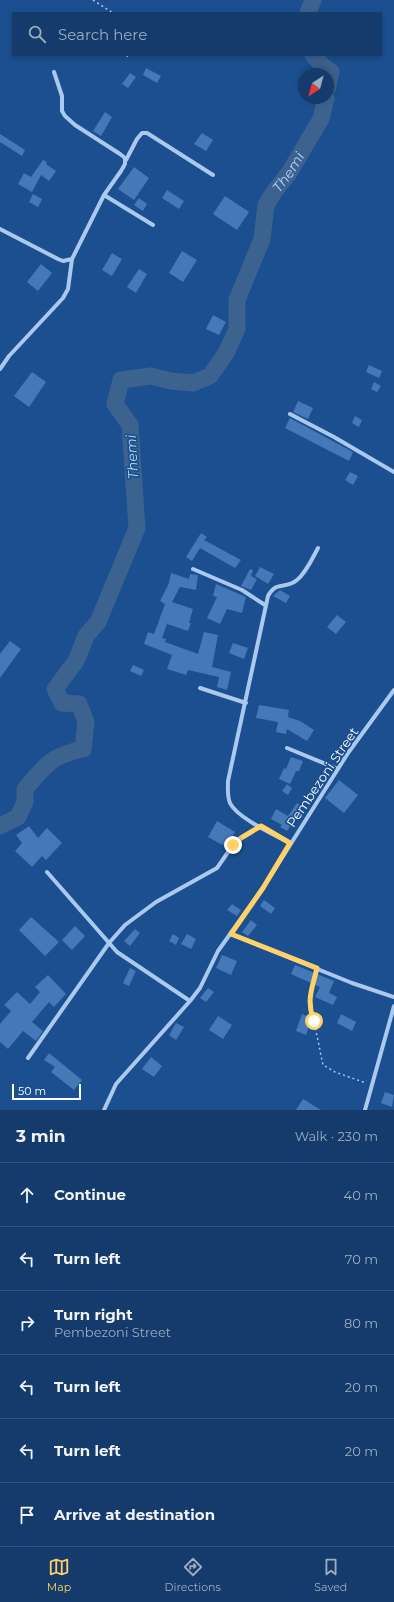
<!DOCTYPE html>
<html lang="en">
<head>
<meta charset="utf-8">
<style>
  body { margin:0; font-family:Montserrat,sans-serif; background:#1d4271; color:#f1f3f6 }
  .compass { position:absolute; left:298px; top:68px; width:36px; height:36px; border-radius:50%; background:#143b6b; box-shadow:0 2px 6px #0003; rotate:216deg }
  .scale { position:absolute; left:12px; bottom:10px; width:69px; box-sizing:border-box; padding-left:4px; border:2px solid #fff; border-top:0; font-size:11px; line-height:14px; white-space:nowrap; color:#fff; -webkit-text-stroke:3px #1b4f8f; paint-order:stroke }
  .stop { position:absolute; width:12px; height:12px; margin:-9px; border:3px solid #ffd166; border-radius:50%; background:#fff }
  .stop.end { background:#ffd166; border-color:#fff; box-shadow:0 1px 4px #0008 }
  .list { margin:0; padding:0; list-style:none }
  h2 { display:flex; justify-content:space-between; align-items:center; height:52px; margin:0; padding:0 16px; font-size:17px }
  h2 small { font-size:13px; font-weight:400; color:#9dadc1 }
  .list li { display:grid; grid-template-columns:26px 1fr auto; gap:12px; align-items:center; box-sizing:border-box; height:64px; padding:0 16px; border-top:1px solid #33557e }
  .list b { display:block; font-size:15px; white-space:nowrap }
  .list p { margin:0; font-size:13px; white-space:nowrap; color:#9dadc1 }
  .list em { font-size:13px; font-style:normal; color:#9dadc1 }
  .icon { flex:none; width:22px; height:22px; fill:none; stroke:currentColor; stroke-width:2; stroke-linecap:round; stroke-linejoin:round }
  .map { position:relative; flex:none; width:394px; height:1110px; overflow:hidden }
  .search { position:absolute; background:#143b6b; box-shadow:0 2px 6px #0003; left:12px; right:12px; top:12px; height:44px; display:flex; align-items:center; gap:10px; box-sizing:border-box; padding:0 14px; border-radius:0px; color:#9dadc1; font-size:15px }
  .sheet { height:436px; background:#143b6b }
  nav { display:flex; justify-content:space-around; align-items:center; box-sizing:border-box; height:56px; border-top:1px solid #33557e; background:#143b6b; font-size:11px; color:#9dadc1 }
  nav a { display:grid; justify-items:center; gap:2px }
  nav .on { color:#ffd166 }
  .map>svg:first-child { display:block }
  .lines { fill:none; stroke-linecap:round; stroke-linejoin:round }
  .river { stroke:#3c6290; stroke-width:17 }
  .building { fill:#4478b7 }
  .path { stroke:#a9c9ee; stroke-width:1.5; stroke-dasharray:2 3; stroke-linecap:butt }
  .street { stroke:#a9c9ee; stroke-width:4 }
  .route { stroke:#ffd166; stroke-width:5 }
  .labels { text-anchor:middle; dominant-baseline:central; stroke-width:3.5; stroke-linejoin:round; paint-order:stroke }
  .street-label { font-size:13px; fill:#fff; stroke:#1b4f8f }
  .water-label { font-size:14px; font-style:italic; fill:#b5d3f5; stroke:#1b4f8f }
</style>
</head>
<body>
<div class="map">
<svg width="394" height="1110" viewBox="0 0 394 1110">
  <rect width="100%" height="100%" fill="#1b4f8f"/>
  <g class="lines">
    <!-- river -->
    <g class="river">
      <path d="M308,13L313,0"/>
      <path d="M313,55L323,66L331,72L328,87"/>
      <path id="s1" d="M0,826L18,817L25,802V789C46,765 50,756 83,749L86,722L79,704L62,703L55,689L76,661L86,636L98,622L137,528L130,425L115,404L121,380L151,376L171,381L193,383L210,376L226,353L237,329V300L262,239L266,205L274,192L289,173L321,119L326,98"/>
    </g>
  </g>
  <!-- building -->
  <path class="building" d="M146,68L161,76L157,83L143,75Z
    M130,73L136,77L128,88L122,84Z
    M105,112L112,117L101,136L93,131Z
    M202,133L213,140L206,151L194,144Z
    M0,134L25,150L22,156L0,142Z
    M43,160L47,162L46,164L56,171L49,181L41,175L32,192L18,184L24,173L31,177Z
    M134,167L149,178L134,200L118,189Z
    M167,190L184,201L179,209L162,198Z
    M33,194L42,199L38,207L29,202Z
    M225,196L249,212L237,230L213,214Z
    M139,198L147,204L143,211L134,205Z
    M182,251L197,260L183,282L169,273Z
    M112,253L122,259L112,276L102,270Z
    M41,264L52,273L38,291L27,282Z
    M139,269L147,274L136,293L127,287Z
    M213,315L226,322L219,335L206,329Z
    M369,365L382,371L379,378L366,372Z
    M32,372L46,382L29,407L14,396Z
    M374,382L381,386L377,392L371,389Z
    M298,401L313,408L308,419L293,412Z
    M355,416L362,420L359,427L352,423Z
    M290,418L353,452L349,461L285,428Z
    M350,472L358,476L353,485L345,480Z
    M201,533L207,537L204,540L241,560L235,568L200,548L192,561L186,557Z
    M260,567L274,574L268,584L255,576Z
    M250,569L253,570L251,576L257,579L251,590L241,586Z
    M171,573L189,579L190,574L198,575L196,590L180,587L172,602L193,609L189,623H191L188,631L167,624L162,638L166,639L165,642L198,654L204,632L218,635L212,667L231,672L227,690L217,687L219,677L188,670L186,675L167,669L172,655L144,644L148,632L154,634L165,604L160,601L169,583Z
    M216,584L246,597L242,613L227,609L220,624L207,618L217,597L213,596Z
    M280,590L290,596L286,603L273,596Z
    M337,615L346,622L336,634L327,627Z
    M10,641L21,649L0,678V654Z
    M233,643L248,648L244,659L229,653Z
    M133,665L144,670L141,676L130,671Z
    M259,705L289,710L288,717L300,721L314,730L307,741L287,729L286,734L276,732L278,722L256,718Z
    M291,757L303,761L299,771H296L290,784L279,779L284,768L286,769Z
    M339,780L358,795L344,813L325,798Z
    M287,784L292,788L288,795L282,791Z
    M297,803L303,807L287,831L280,827L282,825L271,819L276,809L288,816Z
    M217,821L235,832L226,847L208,837Z
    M29,826L38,838L47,828L62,843L46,860L42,856L32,867L15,851L22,843L16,835Z
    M264,900L275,908L271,914L260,906Z
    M232,904L241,910L237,916L227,910Z
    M31,917L59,942L45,956L19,930Z
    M251,920L257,925L248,936L242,932Z
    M75,926L85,936L72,950L62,940Z
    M135,929L140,933L130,946L124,941Z
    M173,934L179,938L176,945L169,941Z
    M187,934L196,939L191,949L181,944Z
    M222,955L237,961L231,975L216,968Z
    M295,965L334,981L329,993L337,997L333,1005L315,997L320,987L291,974Z
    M130,968L136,971L129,986L123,983Z
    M48,975L66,994L54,1007L49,1002L32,1022L43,1031L36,1041L23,1031L8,1049L0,1042V1024L11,1011L4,1005L17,992L30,1004L40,992L35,987Z
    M208,988L214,992L206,1002L200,998Z
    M302,1014L312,1018L306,1035L296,1031Z
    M341,1014L356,1022L352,1031L337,1023Z
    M218,1016L232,1025L223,1039L209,1030Z
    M176,1023L184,1027L176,1040L169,1035Z
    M49,1053L82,1080L74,1090L51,1072L55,1067L44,1060Z
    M151,1057L162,1066L154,1077L142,1069Z
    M385,1092L394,1095L392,1107L381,1103Z
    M303,1099L321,1110H296Z"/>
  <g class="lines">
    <!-- path -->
    <path class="path" d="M93,0L113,13
      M127,57L128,55
      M315,975L309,998V1008L314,1021L323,1065L335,1072L366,1083"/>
    <!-- street -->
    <path class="street" d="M126,160L137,139L142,133H147L213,175
      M104,195L153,225
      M0,229L58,259L63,261L72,259L104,195L121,171L125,164V158L120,154L75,125L65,116L62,111V96L54,72
      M0,369L9,356L63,298L68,289L72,259
      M290,414L334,437L394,472
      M193,569L242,590L265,605
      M200,688L246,703
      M287,748L338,769
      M290,843C275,835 237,818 230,803C227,796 228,789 228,781L268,596C277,580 285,590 297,580C306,573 312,559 318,548
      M47,872L117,952L190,1001
      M231,934L352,983L394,997
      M28,1058L109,943L125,925L156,902L217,868L233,845L241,838L261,826
      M104,1110L116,1084L190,1001L200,988L218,951L263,888L348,753L394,690
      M365,1110L394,1006"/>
  </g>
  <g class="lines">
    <!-- route -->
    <path class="route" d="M233,845L241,838L261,826L290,843L263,888L231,934L317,968C312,989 306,1000 314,1021"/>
  </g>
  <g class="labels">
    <!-- street labels -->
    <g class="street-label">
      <text transform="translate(322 777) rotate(-56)">Pembezoni Street</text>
    </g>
    <!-- water labels -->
    <g class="water-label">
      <text stroke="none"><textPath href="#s1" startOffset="852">Themi</textPath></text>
      <text transform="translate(132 457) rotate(-93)">Themi</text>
    </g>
  </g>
</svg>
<svg class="compass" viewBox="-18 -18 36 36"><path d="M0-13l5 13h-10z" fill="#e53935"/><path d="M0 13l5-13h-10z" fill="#9dadc1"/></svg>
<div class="scale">50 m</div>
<div class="stop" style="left:314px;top:1021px"></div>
<div class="stop end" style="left:233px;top:845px"></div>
<div class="search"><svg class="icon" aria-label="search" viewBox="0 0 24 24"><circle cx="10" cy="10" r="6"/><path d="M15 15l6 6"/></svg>Search here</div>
</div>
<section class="sheet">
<h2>3 min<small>Walk · 230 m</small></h2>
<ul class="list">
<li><svg class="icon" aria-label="ahead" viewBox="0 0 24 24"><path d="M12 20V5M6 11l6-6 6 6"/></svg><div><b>Continue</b></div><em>40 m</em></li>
<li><svg class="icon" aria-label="left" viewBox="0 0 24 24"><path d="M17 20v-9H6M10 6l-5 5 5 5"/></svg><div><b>Turn left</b></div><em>70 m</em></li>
<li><svg class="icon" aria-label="right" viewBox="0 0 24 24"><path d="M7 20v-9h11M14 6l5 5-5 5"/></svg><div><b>Turn right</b><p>Pembezoni Street</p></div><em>80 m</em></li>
<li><svg class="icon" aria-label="left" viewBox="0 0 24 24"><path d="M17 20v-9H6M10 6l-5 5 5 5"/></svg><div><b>Turn left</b></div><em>20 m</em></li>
<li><svg class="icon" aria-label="left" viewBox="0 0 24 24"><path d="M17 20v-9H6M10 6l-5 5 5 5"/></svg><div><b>Turn left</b></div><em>20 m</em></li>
<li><svg class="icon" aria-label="arrive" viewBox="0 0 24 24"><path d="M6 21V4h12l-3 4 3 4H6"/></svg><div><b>Arrive at destination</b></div></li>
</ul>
</section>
<nav>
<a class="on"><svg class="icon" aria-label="map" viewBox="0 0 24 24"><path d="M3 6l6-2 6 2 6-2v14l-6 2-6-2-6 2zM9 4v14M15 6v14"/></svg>Map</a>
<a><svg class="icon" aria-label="directions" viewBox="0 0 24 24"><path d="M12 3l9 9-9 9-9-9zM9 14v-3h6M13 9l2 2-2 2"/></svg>Directions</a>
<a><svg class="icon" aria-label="saved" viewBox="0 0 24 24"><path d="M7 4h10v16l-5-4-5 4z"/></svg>Saved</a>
</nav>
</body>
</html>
